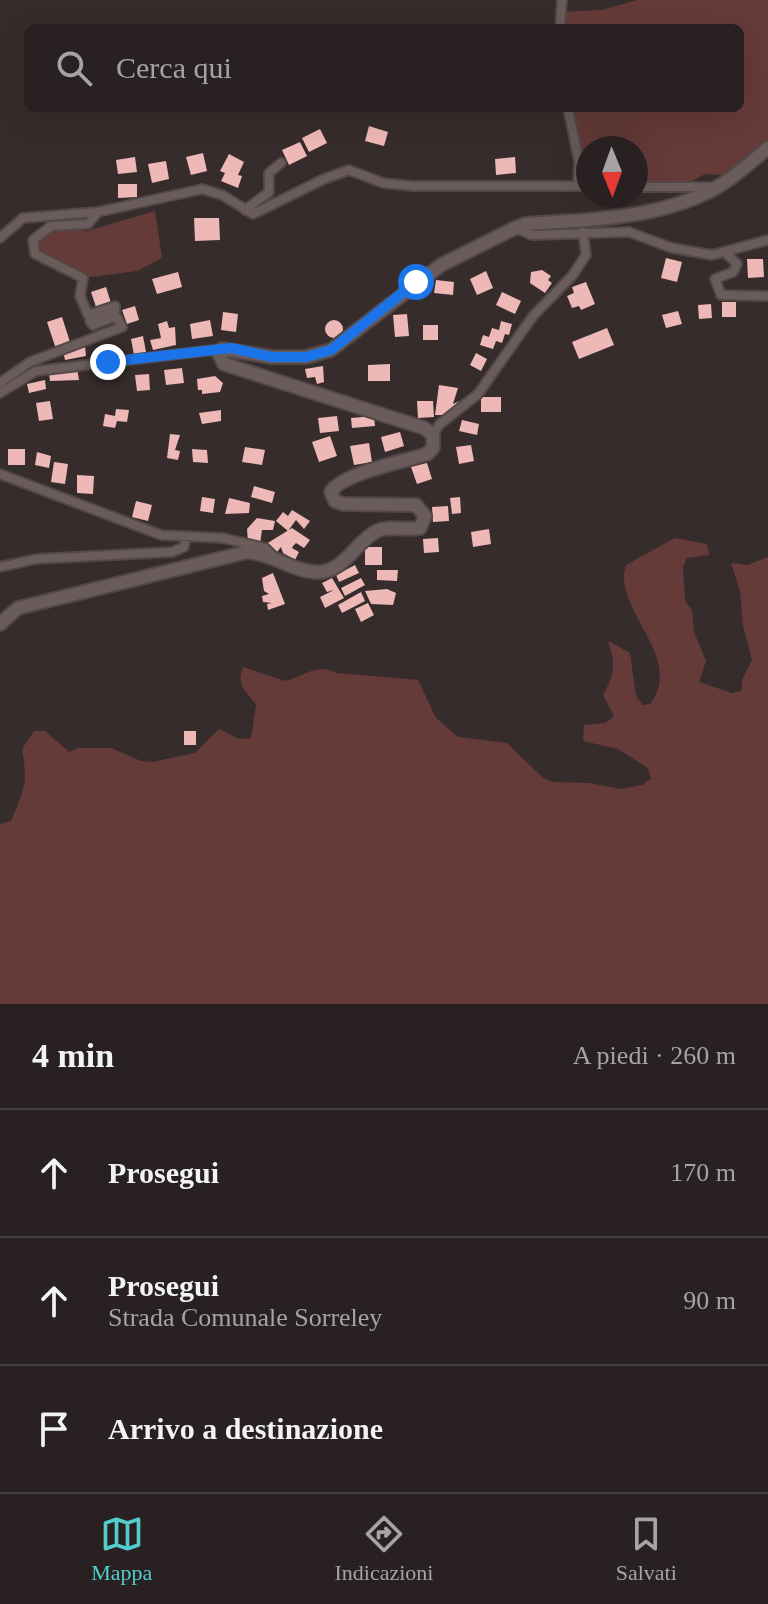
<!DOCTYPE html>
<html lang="it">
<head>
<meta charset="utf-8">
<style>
  body { margin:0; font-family:"Times New Roman",serif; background:#31292a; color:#f1f3f6 }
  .compass { position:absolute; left:576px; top:136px; width:72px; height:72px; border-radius:50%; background:#292121; box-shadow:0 8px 32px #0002; rotate:179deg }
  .stop { position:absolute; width:24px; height:24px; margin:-18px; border:6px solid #1a73e8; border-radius:50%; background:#fff }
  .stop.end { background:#1a73e8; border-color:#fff; box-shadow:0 2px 8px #0008 }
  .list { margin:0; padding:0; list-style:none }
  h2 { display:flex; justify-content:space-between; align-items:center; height:104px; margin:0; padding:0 32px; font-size:34px }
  h2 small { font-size:26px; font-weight:400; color:#a5a3a5 }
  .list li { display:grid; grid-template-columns:52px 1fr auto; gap:24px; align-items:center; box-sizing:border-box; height:128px; padding:0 32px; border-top:2px solid #453e3f }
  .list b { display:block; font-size:30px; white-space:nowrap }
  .list p { margin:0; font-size:26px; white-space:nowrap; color:#a5a3a5 }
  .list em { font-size:26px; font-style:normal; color:#a5a3a5 }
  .icon { flex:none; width:44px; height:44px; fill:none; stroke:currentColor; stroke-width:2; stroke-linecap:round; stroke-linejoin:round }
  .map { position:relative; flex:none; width:768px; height:1004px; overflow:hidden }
  .search { position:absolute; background:#292121; box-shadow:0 8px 32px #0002; left:24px; right:24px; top:24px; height:88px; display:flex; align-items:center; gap:20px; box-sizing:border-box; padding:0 28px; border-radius:12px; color:#a5a3a5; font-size:30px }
  .sheet { height:488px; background:#292121 }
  nav { display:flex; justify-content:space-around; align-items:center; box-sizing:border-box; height:112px; border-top:2px solid #453e3f; background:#292121; font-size:22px; color:#a5a3a5 }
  nav a { display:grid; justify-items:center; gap:4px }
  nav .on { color:#52cdcc }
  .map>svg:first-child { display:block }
  .green { fill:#653b39 }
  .building { fill:#edb8b5 }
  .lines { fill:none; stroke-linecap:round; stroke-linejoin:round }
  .street-casing { stroke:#524847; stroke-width:12 }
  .secondary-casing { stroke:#524847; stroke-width:16 }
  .street { stroke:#695c5b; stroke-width:8 }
  .secondary { stroke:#695c5b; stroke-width:12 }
  .route { stroke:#1a73e8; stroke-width:10 }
</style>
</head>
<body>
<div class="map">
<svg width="768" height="1004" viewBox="0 0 768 1004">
  <rect width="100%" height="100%" fill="#372c2c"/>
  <!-- green -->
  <path class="green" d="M637,0H768V143L727,175L705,174L686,184L636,183V148H588V182L584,180L570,108H740V28H562V12L602,10Z
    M155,211L162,258L137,271L83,278L35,254L33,240L51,226L87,231Z
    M675,538L707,544L709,555L687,558L683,567L685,601L692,610L694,632L706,661L699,682L732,693L742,691V680L752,660L743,625L740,591L731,563L748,565L768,557V1004H0V824L11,821C25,787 28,784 22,749L34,731H45L69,752L78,748H111L141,761L152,762L195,753L219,729L239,739L251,738L256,705C247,690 235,687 243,667L285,681C306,676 315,663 337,673L418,680L436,718L458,737L507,743L543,778L552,782L589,783L621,789L642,785L651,779L648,768L618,749L583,741L584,725L605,723L614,716L603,695C615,673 616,665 608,641L630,653L636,696L643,705L650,704C686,657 611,609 626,565Z"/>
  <!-- building -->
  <path class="building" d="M369,126L388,132L384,146L365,141Z
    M320,129L327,143L309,152L302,138Z
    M300,142L307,156L289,165L282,150Z
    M203,153L207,171L191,175L186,157Z
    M229,154L244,162L238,175L242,176L238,188L221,181L225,173L220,171Z
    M135,157L137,172L118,174L116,160Z
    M515,157L516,173L496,175L495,159Z
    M166,161L169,179L152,183L148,164Z
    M118,184H137V197L118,198Z
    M194,218H219L220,240L195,241Z
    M666,258L682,262L677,282L661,278Z
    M747,259H763L764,277L748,278Z
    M542,270L551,276L548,280L552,283L545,293L530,283L531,272Z
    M486,271L493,288L477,295L470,279Z
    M178,272L182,287L157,294L152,279Z
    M436,280L454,282L453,295L434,293Z
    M586,282L595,304L581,310L579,306L572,308L567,296L574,293L572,287Z
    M106,287L111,303L96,307L91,292Z
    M502,292L521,301L515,314L496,305Z
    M722,302H736V317H722Z
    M711,304L712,318L699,319L698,305Z
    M135,306L139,320L127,324L122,310Z
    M678,311L682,324L666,328L662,315Z
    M223,312L238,314L236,332L221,330Z
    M407,314L409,336L395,337L393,315Z
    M62,317L71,345L56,349L47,322Z
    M325 329a9 9 0 1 1 18 0a9 9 0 1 1-18 0Z
    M210,320L213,336L192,339L190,324Z
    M167,321L169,328L175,327L176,345L153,350L150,340L161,338L158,324Z
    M501,321L512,324L509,335L505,334L502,343L496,341L493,349L480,345L483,335L489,337L492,328L499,330Z
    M423,325H438V340H423Z
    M607,328L614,345L579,359L572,342Z
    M143,336L146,352L134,355L131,339Z
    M85,346L86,356L65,360L63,351Z
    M476,353L487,359L481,371L470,365Z
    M390,364V381H368V365Z
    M323,366L324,382L317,384L315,377L307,378L305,369Z
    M77,368L79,380L50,381L49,373Z
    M182,368L184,383L166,385L164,370Z
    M149,374L150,390L137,391L135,375Z
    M215,376L223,383L220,392L202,394V390H198L197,379Z
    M45,380L46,389L29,393L27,384Z
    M439,385L458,388L453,404L460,401L463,406L447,415H435Z
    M481,397H501V412H481Z
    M50,401L53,419L39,421L36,403Z
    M417,401H433L434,417L418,418Z
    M116,409L129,410L127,422L117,421L115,428L103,426L105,414L115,416Z
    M221,410V421L202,424L199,413Z
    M337,416L339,431L320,433L318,418Z
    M374,416L375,426L352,428L351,418Z
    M462,420L479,424L477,435L459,431Z
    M400,432L404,446L385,452L381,437Z
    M170,434L180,435L175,450L180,451L178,460L167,458Z
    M330,436L337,456L319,462L312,442Z
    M369,443L372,462L354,465L350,446Z
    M471,445L474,461L459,464L456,447Z
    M245,447L265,450L262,465L242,462Z
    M8,449H25V465H8Z
    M192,449L207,450L208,463L193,462Z
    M37,452L51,456L49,468L35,465Z
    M54,462L68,464L65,484L51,482Z
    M427,463L432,479L417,484L411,467Z
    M77,475L94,476L93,494L77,493Z
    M254,486L275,492L272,503L251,497Z
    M202,497L215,499L213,513L200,511Z
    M460,497L461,513L452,514L450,498Z
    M229,498L250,503L249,513L225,514Z
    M136,501L152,505L148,521L132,517Z
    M448,506L449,521L433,522L432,507Z
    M292,510L310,521L304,529L296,520L288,531L276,521L283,512L288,516Z
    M257,518L275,521L273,530H262L260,544L248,542L247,529Z
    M292,528L310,540L304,548L296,543L293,546L292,548L299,552L295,560L283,553L281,547L277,552L266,544Z
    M489,529L491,544L473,547L471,532Z
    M438,538L439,552L424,553L423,539Z
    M365,547H382V565H365Z
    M355,565L359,573L339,582L336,575Z
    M377,570H398L397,581L377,580Z
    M273,573L285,604L268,610L267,604L272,603L263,602L262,596L269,594L264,591L262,578Z
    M332,578L344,598L325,608L320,597L334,590L327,592L322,583Z
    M361,578L365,585L345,596L341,588Z
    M387,589L396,593L393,605L371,604L365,591Z
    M361,592L365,601L342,613L338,605Z
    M368,603L374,615L361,622L355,609Z
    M184,731H196V745H184Z"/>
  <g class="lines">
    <defs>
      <path id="street" d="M560,28L562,0
        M568,108L579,162L578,186
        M636,187H711
        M245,210L269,192V173L281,163
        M515,228L532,235L629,232L672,248L712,255L768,240
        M0,238L23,218L97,212
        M727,254L737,264L733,272L715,279L721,295L768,296
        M0,383L30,362L122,327L116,316L93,325L90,321L115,311V306L88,315L80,296L83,278L35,254L33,240L51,226L88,224L98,212L202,189L222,195L253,214L324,179L349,170L383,183L413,186H588
        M0,393L36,371L222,349
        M433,435L439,425L478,394L533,316L572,276L586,255L583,232
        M0,474L161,535L223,538L265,548L272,555
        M0,567L36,559L172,552L184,547L186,538"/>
      <path id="secondary" d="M0,624L18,608L247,552C272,553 293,572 317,572C344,573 356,541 377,531C390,525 406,531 420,528L425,516L416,505L343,504L335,501L331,492C341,474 405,461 427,454L433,448V435L424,428L224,364L219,354L222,349L272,357H306L331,350L441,265L515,228L525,224C587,220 663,219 719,186C736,176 752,161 768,148"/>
    </defs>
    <!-- street casing -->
    <use href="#street" class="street-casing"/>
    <!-- secondary casing -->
    <use href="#secondary" class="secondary-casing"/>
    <!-- street -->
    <use href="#street" class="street"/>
    <!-- secondary -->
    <use href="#secondary" class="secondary"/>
  </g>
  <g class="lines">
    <!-- route -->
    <path class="route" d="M108,362L231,348L272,357H306L331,350L416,282"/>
  </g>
</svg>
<svg class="compass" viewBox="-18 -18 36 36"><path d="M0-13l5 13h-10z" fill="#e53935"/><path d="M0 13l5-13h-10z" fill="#a5a3a5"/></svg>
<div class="stop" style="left:416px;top:282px"></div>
<div class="stop end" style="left:108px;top:362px"></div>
<div class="search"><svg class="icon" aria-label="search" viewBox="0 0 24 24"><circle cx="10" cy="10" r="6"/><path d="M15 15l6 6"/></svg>Cerca qui</div>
</div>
<section class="sheet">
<h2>4 min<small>A piedi · 260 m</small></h2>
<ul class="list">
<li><svg class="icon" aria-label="ahead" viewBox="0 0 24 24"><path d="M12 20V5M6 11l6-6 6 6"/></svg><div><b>Prosegui</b></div><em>170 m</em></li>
<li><svg class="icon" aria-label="ahead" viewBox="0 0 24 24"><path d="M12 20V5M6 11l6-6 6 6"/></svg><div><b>Prosegui</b><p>Strada Comunale Sorreley</p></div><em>90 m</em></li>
<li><svg class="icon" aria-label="arrive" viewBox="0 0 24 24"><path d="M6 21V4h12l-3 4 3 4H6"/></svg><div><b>Arrivo a destinazione</b></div></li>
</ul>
</section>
<nav>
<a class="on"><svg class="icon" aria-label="map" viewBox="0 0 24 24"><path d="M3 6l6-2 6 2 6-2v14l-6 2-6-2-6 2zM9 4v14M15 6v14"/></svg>Mappa</a>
<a><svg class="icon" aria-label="directions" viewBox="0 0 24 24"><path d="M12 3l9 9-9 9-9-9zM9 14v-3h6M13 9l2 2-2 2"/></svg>Indicazioni</a>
<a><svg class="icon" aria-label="saved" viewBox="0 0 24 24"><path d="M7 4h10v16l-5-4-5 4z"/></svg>Salvati</a>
</nav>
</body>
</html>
